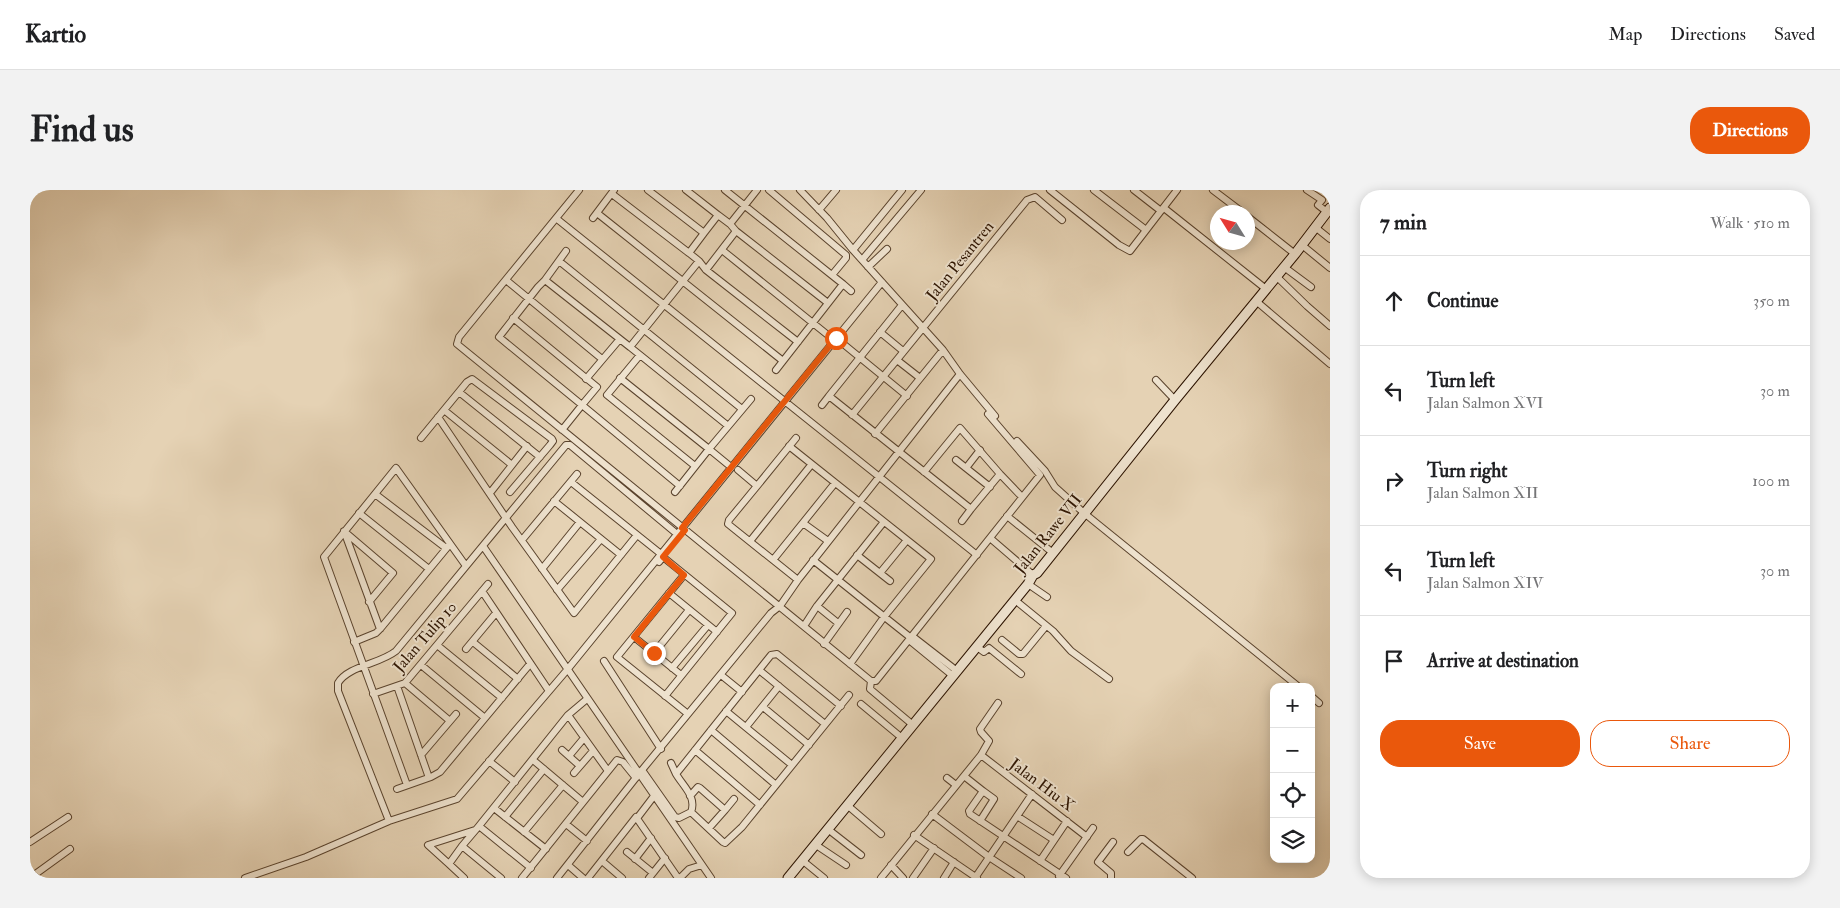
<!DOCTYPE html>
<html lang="en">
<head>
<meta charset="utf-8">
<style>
  body { margin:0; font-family:"IM FELL Double Pica",serif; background:#f2f2f2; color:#202124 }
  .controls { position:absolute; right:15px; bottom:15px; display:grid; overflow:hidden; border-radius:10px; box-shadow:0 2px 12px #0003 }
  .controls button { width:45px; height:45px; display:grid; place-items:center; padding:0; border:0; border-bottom:1px solid #e0e0e0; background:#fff; color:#202124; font:25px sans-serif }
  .compass { position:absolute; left:1180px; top:15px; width:45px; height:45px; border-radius:50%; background:#fff; box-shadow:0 2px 12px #0003; rotate:307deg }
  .stop { position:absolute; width:15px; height:15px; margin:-11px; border:4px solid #ea580c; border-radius:50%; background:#fff }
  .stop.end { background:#ea580c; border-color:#fff; box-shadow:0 1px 5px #0008 }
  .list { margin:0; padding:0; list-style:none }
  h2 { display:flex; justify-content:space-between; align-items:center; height:65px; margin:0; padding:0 20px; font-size:21px }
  h2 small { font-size:16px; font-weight:400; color:#757577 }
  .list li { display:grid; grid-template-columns:32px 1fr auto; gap:15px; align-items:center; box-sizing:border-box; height:90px; padding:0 20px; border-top:1px solid #e0e0e0 }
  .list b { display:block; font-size:19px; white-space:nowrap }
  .list p { margin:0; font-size:16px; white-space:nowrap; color:#757577 }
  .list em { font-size:16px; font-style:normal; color:#757577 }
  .actions { display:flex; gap:10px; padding:15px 20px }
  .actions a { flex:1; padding:11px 0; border:1px solid #ea580c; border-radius:20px; text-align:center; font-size:18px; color:#ea580c }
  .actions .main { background:#ea580c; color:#fff }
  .icon { flex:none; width:28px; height:28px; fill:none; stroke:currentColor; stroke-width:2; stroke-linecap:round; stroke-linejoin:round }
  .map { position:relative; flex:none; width:1300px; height:688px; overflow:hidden; border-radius:20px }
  header { display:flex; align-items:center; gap:30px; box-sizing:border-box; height:70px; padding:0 25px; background:#fff; border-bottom:1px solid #e0e0e0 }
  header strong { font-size:24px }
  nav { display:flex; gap:28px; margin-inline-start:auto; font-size:18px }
  .intro { display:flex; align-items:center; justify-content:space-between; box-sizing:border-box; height:120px; padding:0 30px }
  h1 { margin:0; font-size:35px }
  .button { padding:12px 22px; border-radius:20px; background:#ea580c; color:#fff; font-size:18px; font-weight:700 }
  main { display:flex; gap:30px; padding:0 30px }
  aside { flex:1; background:#fff; border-radius:20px; box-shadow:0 2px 12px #0003 }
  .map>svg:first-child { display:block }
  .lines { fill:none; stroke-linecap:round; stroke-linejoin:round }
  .street-casing { stroke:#5a432d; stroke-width:8 }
  .secondary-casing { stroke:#2c1300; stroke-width:11 }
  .street { stroke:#eee2ce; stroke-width:6 }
  .secondary { stroke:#eee2ce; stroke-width:9 }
  .route { stroke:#ea580c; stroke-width:6 }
  .labels { text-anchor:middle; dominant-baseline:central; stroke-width:4; stroke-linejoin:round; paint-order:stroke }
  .street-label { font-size:16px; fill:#2c1300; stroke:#eee2ce }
</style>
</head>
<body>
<header>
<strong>Kartio</strong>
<nav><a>Map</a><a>Directions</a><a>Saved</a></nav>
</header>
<div class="intro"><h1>Find us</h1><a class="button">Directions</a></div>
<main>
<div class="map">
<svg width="1300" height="688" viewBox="0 0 1300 688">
  <rect width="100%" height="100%" fill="#e5d2b4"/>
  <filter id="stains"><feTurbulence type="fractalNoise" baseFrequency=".004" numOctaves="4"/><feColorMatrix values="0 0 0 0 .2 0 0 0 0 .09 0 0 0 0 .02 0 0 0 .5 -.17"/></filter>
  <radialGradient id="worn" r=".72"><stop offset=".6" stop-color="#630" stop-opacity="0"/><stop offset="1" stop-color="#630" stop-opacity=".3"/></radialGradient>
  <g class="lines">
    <defs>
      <path id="street" d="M549,0L429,147L427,154L841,491H846L1010,285L958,224
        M618,0L674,43L659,63L669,71
        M656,0L688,25L674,43
        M695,0L813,94L746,180
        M739,0L816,65V68L802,85
        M770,0L797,28L823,60L913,160L930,184L965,226
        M1020,0L1089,55L1100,61L1147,0
        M1064,0L1116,40
        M1104,0L1131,21
        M1183,0L1212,22
        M1277,0L1292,10L1288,15L1297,22
        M582,4L659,63
        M1134,18L1236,99
        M789,20L806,0
        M567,23L753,171
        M688,25L700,34
        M1218,27L1265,64
        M563,28L584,0
        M527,29L947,365
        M1285,37L1300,49
        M706,41L798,113
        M1272,55L1300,78
        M692,60L804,150
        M823,60L872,0
        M832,70L891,0
        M529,71L712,219
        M838,77L857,59
        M1254,77L1281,97
        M676,80L768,152
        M1246,86L1277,116L1300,136
        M476,90L572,169
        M515,90L536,61
        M813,94L821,101
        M1226,111L1300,174
        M872,115L799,206L941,319L970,284L930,238L894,282
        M483,128L567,197L552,215L650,296
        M850,142L873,161
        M806,148L877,206
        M610,165L697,235
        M867,170L890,188
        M590,188L679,259L721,209
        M556,189L589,150
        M1126,190L1145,210
        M429,202L510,267
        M792,215L799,206
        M414,220L482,275
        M822,225L997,10L1005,7L1032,30
        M408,227L482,337L544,423L607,345
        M532,240L552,215L469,147L508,97L515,90L600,157
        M845,244L913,160
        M391,248L437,192L442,189L522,249L523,251L520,255L480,302
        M987,251L1015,281L1025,297L1054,323L1269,497
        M759,256L901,369L854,427L820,474
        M926,270L960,297
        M665,276L577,205L610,165L600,157L669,71L676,80L706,41L700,34L727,0
        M936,278L950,260
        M708,280L727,296L699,330L698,334L768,390
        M970,284L992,307
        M541,292L631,364
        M727,296L766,248
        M645,302L679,259L701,277
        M460,303L497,256
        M345,304L416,358
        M524,311L591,365
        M329,323L399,379
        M977,326L1023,363
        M932,331L941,319
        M773,333L798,351
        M314,341L350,439
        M315,342L363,383L339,412
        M960,348L1003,385
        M492,350L547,284
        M721,350L781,275
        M453,356L681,688
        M827,365L860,391
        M743,370L805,293
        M783,370L881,448
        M629,372L633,367L702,423L635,506
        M512,379L550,332
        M850,383L877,350
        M654,385L587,467L658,524
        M998,394L1017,407
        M527,400L571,349
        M452,401L519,501
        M639,403L687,442
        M985,410L1023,441L1041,461L1079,489
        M787,416L808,433
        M774,436L787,416L853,333
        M882,446L927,481
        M604,447L651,485
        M879,450L923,486
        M972,450L989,464H993L1016,436
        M324,452L346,443L350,439L420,354
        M443,452L488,489
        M794,454L817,422
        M407,455L472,508
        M947,457L954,462L959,458L991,484
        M436,459L466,423
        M624,463L659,420
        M574,471L631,559
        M391,475L455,528
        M642,478L678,435
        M729,480L795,534
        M691,485L712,502
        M841,491L840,499L883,535
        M375,493L420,531
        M367,496L398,585L401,587L410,582L500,474
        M343,504L375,493L458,394
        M1281,506L1289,513
        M831,514L872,548
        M733,517L779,555
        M696,521L762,575
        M538,525L578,581
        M716,537L749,496
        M681,540L746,595
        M532,560L550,576
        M665,560L730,615
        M391,565L426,524
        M951,565L1057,647
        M539,566L554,548
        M503,570L553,612
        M459,571L485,592
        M641,573L646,584
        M612,580L645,627L649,628L661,622L693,652L695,653L712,637L819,505
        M544,583L563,561
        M934,586L953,601L939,621L940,624L1036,688
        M917,588L926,595
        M377,595L294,367L366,278L436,376
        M367,599L401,587
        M660,606L668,597L670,598L695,620L679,638
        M817,615L851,644
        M464,618L516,659
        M695,620L704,609
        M661,622C667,607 653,596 646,584L741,465L747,464L811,516
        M902,624L959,667L991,688
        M987,626L1024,650
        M475,627L514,579
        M608,627L624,606
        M359,631L308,501V493C318,476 350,474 366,461L536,255H540L647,344
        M950,631L964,609L953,601
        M536,634L557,651
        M449,636L538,525L557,509
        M799,640L831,665
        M494,642L533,595
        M884,645L947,688
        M0,652L38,627
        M786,655L816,675
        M432,656L419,674L434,688
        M597,662L623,683
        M1098,662L1111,649H1113L1162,688
        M605,669L621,648
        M572,671L592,688
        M773,671L794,688
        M1010,671L1037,631
        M419,674L398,655L445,640
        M538,675L553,688
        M861,675L873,688
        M1029,686L1063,638
        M0,688L40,659
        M215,688L276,667L359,631L427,609L537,480L852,92
        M471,688L432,656L449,636L501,678
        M492,688L587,570L593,572L606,588
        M527,688L612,580L741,423L750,416L768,390L930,184
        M558,688L606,627L648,688
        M619,688L635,668
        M650,688L659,679L672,675
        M851,688L951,565L959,551L951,542L950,539L968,513
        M883,688L904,658
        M914,688L924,672
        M945,688L1002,604
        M1081,688V683L1068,672L1083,652"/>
      <path id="secondary" d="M758,688L998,394L1003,385L1007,383L1145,210L1265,64L1300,18"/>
    </defs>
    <!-- street casing -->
    <use href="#street" class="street-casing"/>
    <!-- secondary casing -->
    <use href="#secondary" class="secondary-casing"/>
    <!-- street -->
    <use href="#street" class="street"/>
    <!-- secondary -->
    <use href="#secondary" class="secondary"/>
  </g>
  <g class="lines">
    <!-- route -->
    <path class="route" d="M624,463L604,447L654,385L633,367L655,340L652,338L806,148"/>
  </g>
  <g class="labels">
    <!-- street labels -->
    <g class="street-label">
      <text transform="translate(930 71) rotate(-51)">Jalan Pesantren</text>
      <text transform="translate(1018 344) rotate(-51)">Jalan Rawe VII</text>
      <text transform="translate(395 447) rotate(-49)">Jalan Tulip 10</text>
      <text transform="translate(1012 595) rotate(37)">Jalan Hiu X</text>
    </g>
  </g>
  <rect width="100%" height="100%" filter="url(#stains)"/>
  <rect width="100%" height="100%" fill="url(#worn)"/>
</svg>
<div class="controls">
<button>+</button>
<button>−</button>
<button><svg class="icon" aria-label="locate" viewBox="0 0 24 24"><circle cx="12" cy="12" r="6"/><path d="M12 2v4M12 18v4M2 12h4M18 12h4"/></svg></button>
<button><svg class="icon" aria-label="layers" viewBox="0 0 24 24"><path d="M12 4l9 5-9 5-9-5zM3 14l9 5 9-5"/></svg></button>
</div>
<svg class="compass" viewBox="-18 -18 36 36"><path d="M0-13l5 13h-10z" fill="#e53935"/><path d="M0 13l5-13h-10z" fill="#757577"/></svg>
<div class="stop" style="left:806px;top:148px"></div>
<div class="stop end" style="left:624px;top:463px"></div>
</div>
<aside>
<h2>7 min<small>Walk · 510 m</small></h2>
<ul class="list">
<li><svg class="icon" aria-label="ahead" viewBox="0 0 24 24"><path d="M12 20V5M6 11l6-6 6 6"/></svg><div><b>Continue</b></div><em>350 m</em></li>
<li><svg class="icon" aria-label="left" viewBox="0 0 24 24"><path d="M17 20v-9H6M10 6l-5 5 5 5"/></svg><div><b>Turn left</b><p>Jalan Salmon XVI</p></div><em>30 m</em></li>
<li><svg class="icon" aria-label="right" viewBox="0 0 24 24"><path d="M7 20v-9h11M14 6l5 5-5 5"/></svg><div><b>Turn right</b><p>Jalan Salmon XII</p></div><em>100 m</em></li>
<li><svg class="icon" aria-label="left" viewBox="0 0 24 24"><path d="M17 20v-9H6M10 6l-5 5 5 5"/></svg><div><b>Turn left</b><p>Jalan Salmon XIV</p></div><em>30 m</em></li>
<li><svg class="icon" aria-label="arrive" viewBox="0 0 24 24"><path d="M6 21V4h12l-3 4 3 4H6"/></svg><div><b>Arrive at destination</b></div></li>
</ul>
<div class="actions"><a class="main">Save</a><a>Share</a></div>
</aside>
</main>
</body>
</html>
